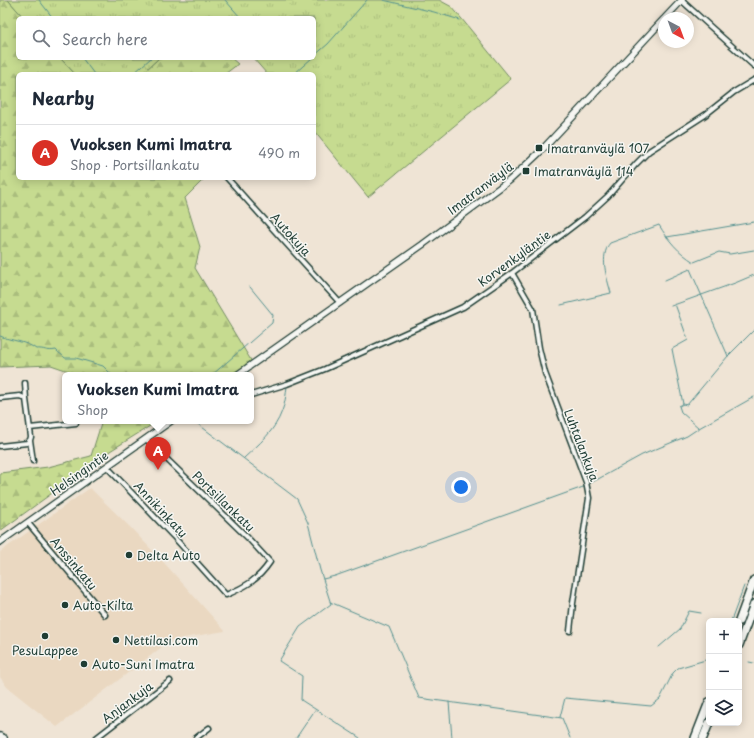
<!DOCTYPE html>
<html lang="en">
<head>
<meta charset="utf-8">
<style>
  body { margin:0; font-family:"Playpen Sans",sans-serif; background:#f6f6f7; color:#1f2937 }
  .controls { position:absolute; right:12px; bottom:12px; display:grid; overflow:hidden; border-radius:6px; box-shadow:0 2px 10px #0003 }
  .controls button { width:36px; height:36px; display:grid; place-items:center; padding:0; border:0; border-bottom:1px solid #e0e1e3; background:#fff; color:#1f2937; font:20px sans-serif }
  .compass { position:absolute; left:658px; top:12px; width:36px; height:36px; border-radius:50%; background:#fff; box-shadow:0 2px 10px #0003; rotate:139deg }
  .you { position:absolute; left:461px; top:487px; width:14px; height:14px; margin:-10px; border:3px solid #fff; border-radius:50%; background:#1a73e8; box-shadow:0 0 0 6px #1a73e833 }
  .badge { display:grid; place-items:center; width:26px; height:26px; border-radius:50%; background:#d93025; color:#fff; font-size:13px; font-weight:700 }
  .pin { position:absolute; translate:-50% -33px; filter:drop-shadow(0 1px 2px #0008) }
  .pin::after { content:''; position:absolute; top:21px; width:14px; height:12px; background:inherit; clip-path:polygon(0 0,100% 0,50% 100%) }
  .popup { position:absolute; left:62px; top:372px; width:192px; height:52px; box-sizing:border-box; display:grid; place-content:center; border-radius:6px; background:#fff; filter:drop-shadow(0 1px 3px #0005); font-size:13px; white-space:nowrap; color:#747a83 }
  .popup b { font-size:15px; color:#1f2937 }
  .popup::after { content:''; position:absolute; left:50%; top:100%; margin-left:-8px; border:8px solid transparent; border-top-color:#fff }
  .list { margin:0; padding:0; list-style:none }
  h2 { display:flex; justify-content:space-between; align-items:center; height:52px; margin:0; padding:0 16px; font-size:17px }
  h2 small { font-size:13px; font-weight:400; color:#747a83 }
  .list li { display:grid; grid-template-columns:26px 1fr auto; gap:12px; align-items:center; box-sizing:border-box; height:56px; padding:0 16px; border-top:1px solid #e0e1e3 }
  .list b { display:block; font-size:15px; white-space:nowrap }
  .list p { margin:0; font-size:13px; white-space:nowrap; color:#747a83 }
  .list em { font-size:13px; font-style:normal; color:#747a83 }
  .icon { flex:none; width:22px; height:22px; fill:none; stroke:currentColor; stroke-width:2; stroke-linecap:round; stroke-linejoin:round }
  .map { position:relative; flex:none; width:754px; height:738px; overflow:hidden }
  .search { position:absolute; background:#fff; box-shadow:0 2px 10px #0003; left:16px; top:16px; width:300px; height:44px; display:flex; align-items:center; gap:10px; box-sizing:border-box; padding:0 14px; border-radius:6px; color:#747a83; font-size:15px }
  .panel { position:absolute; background:#fff; box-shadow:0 2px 10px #0003; left:16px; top:72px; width:300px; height:108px; border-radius:6px }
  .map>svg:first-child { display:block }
  .built { fill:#ead8c1 }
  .grass { fill:url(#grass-tufts); stroke:#728c62 }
  .forest { fill:url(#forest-firs); stroke:#728c62 }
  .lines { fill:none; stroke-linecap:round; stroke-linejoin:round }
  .stream { stroke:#53908f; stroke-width:1 }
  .street-casing { stroke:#1f3d34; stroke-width:7 }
  .secondary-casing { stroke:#1f3d34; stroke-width:8 }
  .highway-casing { stroke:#1f3d34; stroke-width:10 }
  .street { stroke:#f6f6f2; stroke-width:4 }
  .secondary { stroke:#f6f6f2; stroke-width:5.5 }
  .highway { stroke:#f6f6f2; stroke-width:7 }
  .poi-dot { fill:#1f3d34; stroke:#f6f6f2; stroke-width:1.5 }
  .labels { text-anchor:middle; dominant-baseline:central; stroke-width:3; stroke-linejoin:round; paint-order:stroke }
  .poi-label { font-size:12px; fill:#1f3d34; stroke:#f6f6f2; text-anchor:start }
  .street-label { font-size:12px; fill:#1f3d34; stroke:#f6f6f2 }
</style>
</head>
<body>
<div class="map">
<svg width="754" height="738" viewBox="0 0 754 738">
  <defs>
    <pattern id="grass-tufts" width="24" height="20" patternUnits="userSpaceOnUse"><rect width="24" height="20" fill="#c6db90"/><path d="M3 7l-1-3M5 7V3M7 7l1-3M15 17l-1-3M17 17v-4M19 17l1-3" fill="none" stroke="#aabd7d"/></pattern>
    <pattern id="forest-firs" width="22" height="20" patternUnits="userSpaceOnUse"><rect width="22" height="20" fill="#c6db90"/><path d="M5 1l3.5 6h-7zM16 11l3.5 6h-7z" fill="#aabd7d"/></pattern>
  </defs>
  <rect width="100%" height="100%" fill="#efe4d5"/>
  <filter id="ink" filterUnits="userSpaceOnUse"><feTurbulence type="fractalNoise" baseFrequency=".025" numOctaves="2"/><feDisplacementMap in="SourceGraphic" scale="8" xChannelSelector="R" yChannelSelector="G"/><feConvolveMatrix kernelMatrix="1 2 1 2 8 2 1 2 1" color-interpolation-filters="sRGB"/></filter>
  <g filter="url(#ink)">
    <!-- built -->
    <path class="built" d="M90,488L131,528L167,566L225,631L171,640L57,727L7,687L0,677V552Z"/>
    <!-- grass -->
    <path class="grass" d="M8,0H439L452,7L511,79L368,197L314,131V74H267L253,58H314V18H24Z
      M60,58H159L142,74H75Z"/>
    <!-- forest -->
    <path class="forest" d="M0,0H8L24,18H18V58H60L75,74H18V178H205L185,198L200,247L195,268L252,362L231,375H80L51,365L0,367Z
      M159,58H231L238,64L225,74H142Z
      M102,421H158L110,451L0,531V473L48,467L91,456Z"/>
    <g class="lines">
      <!-- stream -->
      <path class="stream" d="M39,0L53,18
        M225,0L241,18
        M383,0L434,12L460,20
        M314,56L328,44L367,0
        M82,58L94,74
        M133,74L151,58
        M294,74L312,58
        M667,237L754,222
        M665,280L690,269L728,356
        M675,304L688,340L672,349L683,404L679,406L681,412L699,428
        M561,305L611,293C607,278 599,256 610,243L659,225C668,240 679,253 694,262L719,252L730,254L754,250
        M671,306L735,283L754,275
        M0,336C11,341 26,341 36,349C44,348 47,352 56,350C59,354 62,354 65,358H76L103,366L112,375
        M212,375L272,323L273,315L250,287
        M683,404L687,405L728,356L754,330
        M194,421L297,499L308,523L320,570L331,604L300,627L279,661L302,676L301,700L360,738
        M244,458C259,444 275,431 282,411C285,404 286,395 287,386
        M589,484L642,455L687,436L699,428L754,397
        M323,579L335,576L586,486
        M330,602L389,627L419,698L562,718L570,738
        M731,621L744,586
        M659,647L680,629L689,611L701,613
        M749,662L754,663
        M449,702L452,738
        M560,717L565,698L651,706L660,699L673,673L678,668L709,659
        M296,738L315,710"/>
      <defs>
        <path id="street" d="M681,0L754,66
          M227,178L340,303
          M512,273L533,309L539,348L545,373L586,482L589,498L573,603L570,631
          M25,383L26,399
          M251,395L287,384L325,369L463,307L512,273L585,217L608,196L636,164L649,151L705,115L734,92L754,80
          M0,398L20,396L26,399L31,437L30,440L27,443L0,446
          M30,428L76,423
          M30,440L33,461
          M107,467L173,536L226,595C245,587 258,580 270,562L248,538L146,439
          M28,523L105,615
          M96,738L170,681
          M196,738L209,728"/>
        <path id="secondary" d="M665,18L682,0
          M237,375L422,245L510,180L540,152L664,19
          M0,542L171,421
          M0,736L4,738"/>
        <path id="highway" d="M739,621L754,580
          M739,645L754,604
          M695,738L709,702
          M703,738L709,723"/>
      </defs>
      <!-- street casing -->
      <use href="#street" class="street-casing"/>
      <!-- secondary casing -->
      <use href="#secondary" class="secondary-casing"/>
      <!-- highway casing -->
      <use href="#highway" class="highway-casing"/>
      <!-- street -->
      <use href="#street" class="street"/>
      <!-- secondary -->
      <use href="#secondary" class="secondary"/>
      <!-- highway -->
      <use href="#highway" class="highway"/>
    </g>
  </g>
  <!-- markers -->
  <g class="poi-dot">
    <rect x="535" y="144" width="8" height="8" rx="2"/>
    <rect x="522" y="167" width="8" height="8" rx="2"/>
    <circle cx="129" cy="555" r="4"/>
    <circle cx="65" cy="605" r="4"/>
    <circle cx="45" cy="636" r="4"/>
    <circle cx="116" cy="640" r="4"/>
    <circle cx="84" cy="664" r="4"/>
  </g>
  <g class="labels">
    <!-- poi labels -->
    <g class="poi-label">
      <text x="547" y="148">Imatranväylä 107</text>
      <text x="534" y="171">Imatranväylä 114</text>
      <text x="137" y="555">Delta Auto</text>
      <text x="73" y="605">Auto-Kilta</text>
      <text x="124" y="640">Nettilasi.com</text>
      <text x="45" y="650" text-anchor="middle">PesuLappee</text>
      <text x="92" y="664">Auto-Suni Imatra</text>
    </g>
    <!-- street labels -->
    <g class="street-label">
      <text transform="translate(480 188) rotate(-37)">Imatranväylä</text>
      <text transform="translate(291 234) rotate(48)">Autokuja</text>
      <text transform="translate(514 258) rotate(-36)">Korvenkyläntie</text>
      <text transform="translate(582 445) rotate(69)">Luhtalankuja</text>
      <text transform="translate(79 473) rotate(-35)">Helsingintie</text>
      <text transform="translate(224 501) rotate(44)">Portsillankatu</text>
      <text transform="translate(161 509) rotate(47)">Annikinkatu</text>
      <text transform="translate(74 563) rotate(50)">Anssinkatu</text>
      <text transform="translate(127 702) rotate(-37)">Anjankuja</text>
    </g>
  </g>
</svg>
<div class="controls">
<button>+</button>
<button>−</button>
<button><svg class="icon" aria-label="layers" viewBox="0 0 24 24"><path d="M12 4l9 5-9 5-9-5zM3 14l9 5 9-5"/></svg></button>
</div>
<svg class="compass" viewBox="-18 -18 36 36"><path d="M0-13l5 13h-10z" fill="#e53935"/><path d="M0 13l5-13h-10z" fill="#747a83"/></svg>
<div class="you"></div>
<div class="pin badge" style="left:158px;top:470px">A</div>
<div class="popup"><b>Vuoksen Kumi Imatra</b>Shop</div>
<div class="search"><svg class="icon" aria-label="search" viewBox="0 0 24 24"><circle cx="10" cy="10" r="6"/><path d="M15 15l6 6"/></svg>Search here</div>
<section class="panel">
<h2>Nearby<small></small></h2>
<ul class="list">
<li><span class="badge">A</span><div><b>Vuoksen Kumi Imatra</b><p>Shop · Portsillankatu</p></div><em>490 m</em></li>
</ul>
</section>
</div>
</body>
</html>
